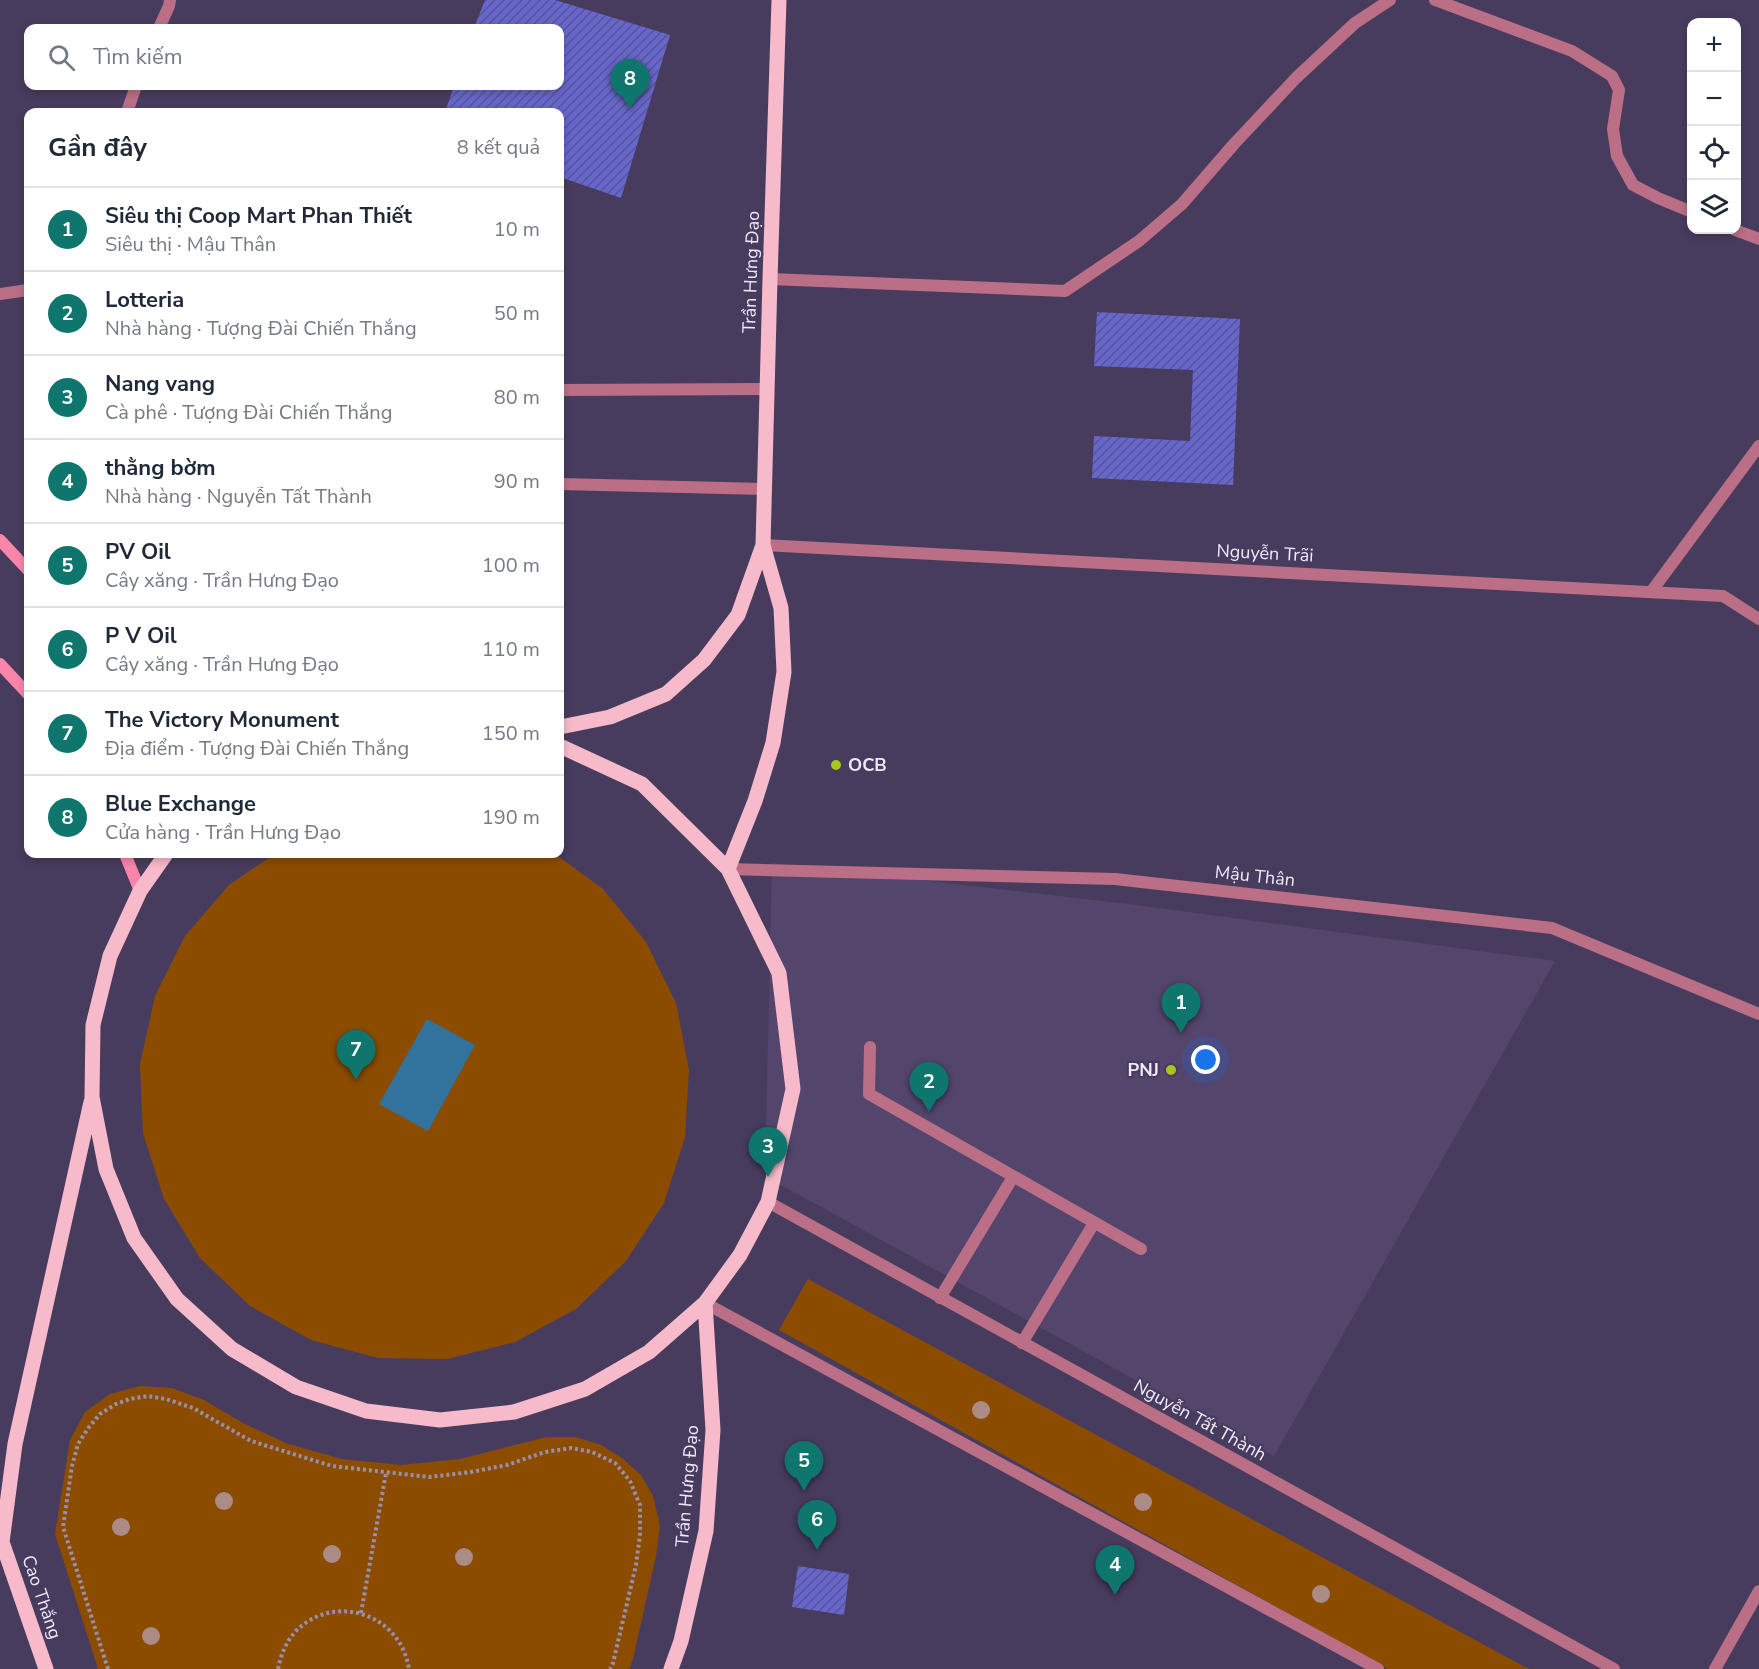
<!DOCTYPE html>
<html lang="vi">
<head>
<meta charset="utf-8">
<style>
  body { margin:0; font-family:"Nunito Sans",sans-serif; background:#f2f2f3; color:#1f2937 }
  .controls { position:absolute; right:18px; top:18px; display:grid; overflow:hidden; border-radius:12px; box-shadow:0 3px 9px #0003 }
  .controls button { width:54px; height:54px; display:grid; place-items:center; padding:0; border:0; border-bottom:2px solid #e0e1e3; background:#fff; color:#1f2937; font:30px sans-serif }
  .you { position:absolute; left:1206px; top:1060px; width:21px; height:21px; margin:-15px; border:4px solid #fff; border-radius:50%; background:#1a73e8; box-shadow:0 0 0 9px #1a73e833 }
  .badge { display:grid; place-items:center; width:39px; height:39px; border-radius:50%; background:#0f766e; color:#fff; font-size:20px; font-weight:700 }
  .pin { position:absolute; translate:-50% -50px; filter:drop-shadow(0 2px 3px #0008) }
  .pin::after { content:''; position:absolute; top:32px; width:21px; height:18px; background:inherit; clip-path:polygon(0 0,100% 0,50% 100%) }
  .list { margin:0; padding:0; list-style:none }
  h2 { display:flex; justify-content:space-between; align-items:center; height:78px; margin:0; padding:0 24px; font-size:26px }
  h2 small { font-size:20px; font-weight:400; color:#747a83 }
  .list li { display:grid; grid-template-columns:39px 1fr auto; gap:18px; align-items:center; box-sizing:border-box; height:84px; padding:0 24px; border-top:2px solid #e0e1e3 }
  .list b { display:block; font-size:22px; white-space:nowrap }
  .list p { margin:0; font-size:20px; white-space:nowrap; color:#747a83 }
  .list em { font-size:20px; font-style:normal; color:#747a83 }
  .icon { flex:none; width:33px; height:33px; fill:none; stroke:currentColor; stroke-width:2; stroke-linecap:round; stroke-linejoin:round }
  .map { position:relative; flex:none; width:1759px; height:1669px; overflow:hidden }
  .search { position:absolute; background:#fff; box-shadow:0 3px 9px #0003; left:24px; top:24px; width:540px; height:66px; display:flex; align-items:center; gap:15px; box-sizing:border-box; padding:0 21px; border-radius:12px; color:#747a83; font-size:22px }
  .panel { position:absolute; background:#fff; box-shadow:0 3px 9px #0003; left:24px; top:108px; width:540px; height:750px; border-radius:12px }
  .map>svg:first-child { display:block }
  .built { fill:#54456d }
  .green { fill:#8c4c00 }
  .water { fill:#32739e }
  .building { fill:url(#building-hatch) }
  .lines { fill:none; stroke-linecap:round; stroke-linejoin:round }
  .path { stroke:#988faa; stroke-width:4; stroke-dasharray:3 3; stroke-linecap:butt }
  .service { stroke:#ba6f86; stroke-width:12 }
  .minor { stroke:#ba6f86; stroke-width:12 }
  .tertiary { stroke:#ba6f86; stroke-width:12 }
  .secondary { stroke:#fa85ab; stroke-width:12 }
  .primary { stroke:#f7bacb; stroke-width:15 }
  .tree { fill:#aa8b85 }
  .poi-dot { fill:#a8c71c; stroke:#483c5e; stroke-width:2 }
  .labels { text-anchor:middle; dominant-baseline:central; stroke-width:4.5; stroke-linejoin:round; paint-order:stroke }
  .street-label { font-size:18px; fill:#efe9fd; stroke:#483c5e }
  .poi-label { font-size:18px; font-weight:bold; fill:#efe9fd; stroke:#483c5e; text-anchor:start }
</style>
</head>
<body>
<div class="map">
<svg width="1759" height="1669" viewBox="0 0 1759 1669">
  <defs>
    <pattern id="building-hatch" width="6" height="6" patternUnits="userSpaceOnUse" patternTransform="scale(1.5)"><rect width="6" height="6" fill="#6766ce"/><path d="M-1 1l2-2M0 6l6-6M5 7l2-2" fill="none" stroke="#58568d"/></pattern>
  </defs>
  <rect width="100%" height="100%" fill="#483c5e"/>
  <!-- built -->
  <path class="built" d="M772,863L1128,904L1555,961L1274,1456L765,1176Z"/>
  <!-- green -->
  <path class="green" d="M274,854H555L603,889L646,942L676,1003L689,1070L685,1137L664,1203L626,1261L576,1309L515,1342L447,1359L378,1358L311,1340L250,1306L200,1258L164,1199L143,1133L140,1064L155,996L185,936L229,885Z
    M808,1279L1529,1669H1388L779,1330Z
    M140,1386L172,1388L204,1400L243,1423L288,1444L342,1459L401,1465L460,1459L546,1437H575L601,1445L622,1458L641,1475L653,1496L660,1526L656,1556L633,1659L629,1669H98L55,1534L70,1440L85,1412L110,1394Z"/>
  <!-- water -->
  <path class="water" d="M427,1019L475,1045L428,1131L379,1104Z"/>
  <!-- building -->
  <path class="building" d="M485,0H555L670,35L621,198L560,177V112H445L454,86H560V28H474Z
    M1097,312L1240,319L1233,485L1092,478L1094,436L1190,441L1193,370L1094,366Z
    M798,1566L849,1574L844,1615L792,1607Z"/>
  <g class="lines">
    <!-- path -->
    <path class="path" d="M361,1613L386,1473
      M108,1669L63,1527L72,1466L78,1444L89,1427L100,1414L116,1404L130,1399L148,1396L166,1399L193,1408L251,1441L332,1466L429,1477L471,1472L507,1465L545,1452L571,1448L592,1452L615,1463L630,1481L640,1505V1534L636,1565L613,1663L610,1669
      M278,1669C281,1654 287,1639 299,1628C339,1593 401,1616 409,1669"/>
    <!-- service -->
    <path class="service" d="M1435,0L1572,51L1612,76L1619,90L1613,129L1617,156L1633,185L1658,198L1692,212
      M159,28L169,6L170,0
      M127,112L136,86
      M1735,230L1759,239
      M770,279L1065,291L1139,241L1182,204L1234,144L1296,78L1355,23L1390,0
      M0,294L28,290
      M560,390L766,389
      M560,484L764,489
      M870,1047L869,1094L1141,1249
      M940,1298L1013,1177
      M1022,1343L1094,1223"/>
    <!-- minor -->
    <path class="minor" d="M763,545L1723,596L1759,619
      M1651,592L1759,446
      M728,869L1115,879L1552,928L1759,1014
      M1715,1669L1759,1591"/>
    <!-- tertiary -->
    <path class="tertiary" d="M768,1202L1614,1669
      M705,1303L1378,1669"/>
    <!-- secondary -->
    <path class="secondary" d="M0,540L28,570
      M0,664L28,694
      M125,854L140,891"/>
    <!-- primary -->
    <path class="primary" d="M560,727L610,717L666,694L704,660L738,615L763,545
      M166,854L140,891L110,956L93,1025L92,1097L106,1169L134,1238L177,1299L232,1349L296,1387L366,1411L440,1420L514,1412L585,1389L649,1352L705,1303L740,1255L768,1202L793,1089L779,973L728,869L642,784L560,746
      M728,869L755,801L773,743L784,672L781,608L763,545L770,279L779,0
      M46,1669L2,1542L15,1444L91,1102
      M671,1669L681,1641L706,1531L713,1430L705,1303"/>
  </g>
  <!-- trees -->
  <g class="tree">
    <circle cx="981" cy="1410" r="9"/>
    <circle cx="224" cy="1501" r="9"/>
    <circle cx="1143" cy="1502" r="9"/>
    <circle cx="121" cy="1527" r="9"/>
    <circle cx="332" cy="1554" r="9"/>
    <circle cx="464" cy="1557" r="9"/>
    <circle cx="1321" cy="1594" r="9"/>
    <circle cx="151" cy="1636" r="9"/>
  </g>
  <!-- markers -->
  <g class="poi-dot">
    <circle cx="836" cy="765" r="6"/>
    <circle cx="1171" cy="1070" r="6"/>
  </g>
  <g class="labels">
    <!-- street labels -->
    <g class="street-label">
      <text transform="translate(751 272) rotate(-88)">Trần Hưng Đạo</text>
      <text transform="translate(1265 553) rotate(3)">Nguyễn Trãi</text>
      <text transform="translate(1255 876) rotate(6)">Mậu Thân</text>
      <text transform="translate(1200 1420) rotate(29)">Nguyễn Tất Thành</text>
      <text transform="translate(687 1486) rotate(-85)">Trần Hưng Đạo</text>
      <text transform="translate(42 1597) rotate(71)">Cao Thắng</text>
    </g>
    <!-- poi labels -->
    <g class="poi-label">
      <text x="848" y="765">OCB</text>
      <text x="1159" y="1070" text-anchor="end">PNJ</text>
    </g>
  </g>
</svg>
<div class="controls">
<button>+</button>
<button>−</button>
<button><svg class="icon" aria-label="locate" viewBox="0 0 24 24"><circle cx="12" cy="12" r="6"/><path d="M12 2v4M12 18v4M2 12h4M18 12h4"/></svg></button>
<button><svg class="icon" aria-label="layers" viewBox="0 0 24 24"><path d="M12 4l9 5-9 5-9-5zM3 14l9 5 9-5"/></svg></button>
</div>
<div class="you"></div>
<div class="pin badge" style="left:1181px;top:1033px">1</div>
<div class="pin badge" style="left:929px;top:1112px">2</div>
<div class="pin badge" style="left:768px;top:1177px">3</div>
<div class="pin badge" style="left:1115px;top:1595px">4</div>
<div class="pin badge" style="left:804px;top:1491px">5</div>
<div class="pin badge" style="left:817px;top:1550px">6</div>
<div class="pin badge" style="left:356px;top:1080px">7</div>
<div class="pin badge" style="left:630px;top:109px">8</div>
<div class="search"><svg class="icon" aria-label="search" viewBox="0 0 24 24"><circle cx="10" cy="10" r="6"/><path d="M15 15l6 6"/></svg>Tìm kiếm</div>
<section class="panel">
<h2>Gần đây<small>8 kết quả</small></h2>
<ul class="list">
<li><span class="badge">1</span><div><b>Siêu thị Coop Mart Phan Thiết</b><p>Siêu thị · Mậu Thân</p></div><em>10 m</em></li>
<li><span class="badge">2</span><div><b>Lotteria</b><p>Nhà hàng · Tượng Đài Chiến Thắng</p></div><em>50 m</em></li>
<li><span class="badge">3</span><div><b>Nang vang</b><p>Cà phê · Tượng Đài Chiến Thắng</p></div><em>80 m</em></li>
<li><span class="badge">4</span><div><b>thằng bờm</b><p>Nhà hàng · Nguyễn Tất Thành</p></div><em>90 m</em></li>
<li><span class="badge">5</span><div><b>PV Oil</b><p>Cây xăng · Trần Hưng Đạo</p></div><em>100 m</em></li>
<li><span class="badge">6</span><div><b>P V Oil</b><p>Cây xăng · Trần Hưng Đạo</p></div><em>110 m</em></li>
<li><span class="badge">7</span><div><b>The Victory Monument</b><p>Địa điểm · Tượng Đài Chiến Thắng</p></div><em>150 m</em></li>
<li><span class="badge">8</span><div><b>Blue Exchange</b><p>Cửa hàng · Trần Hưng Đạo</p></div><em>190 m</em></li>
</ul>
</section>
</div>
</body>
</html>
